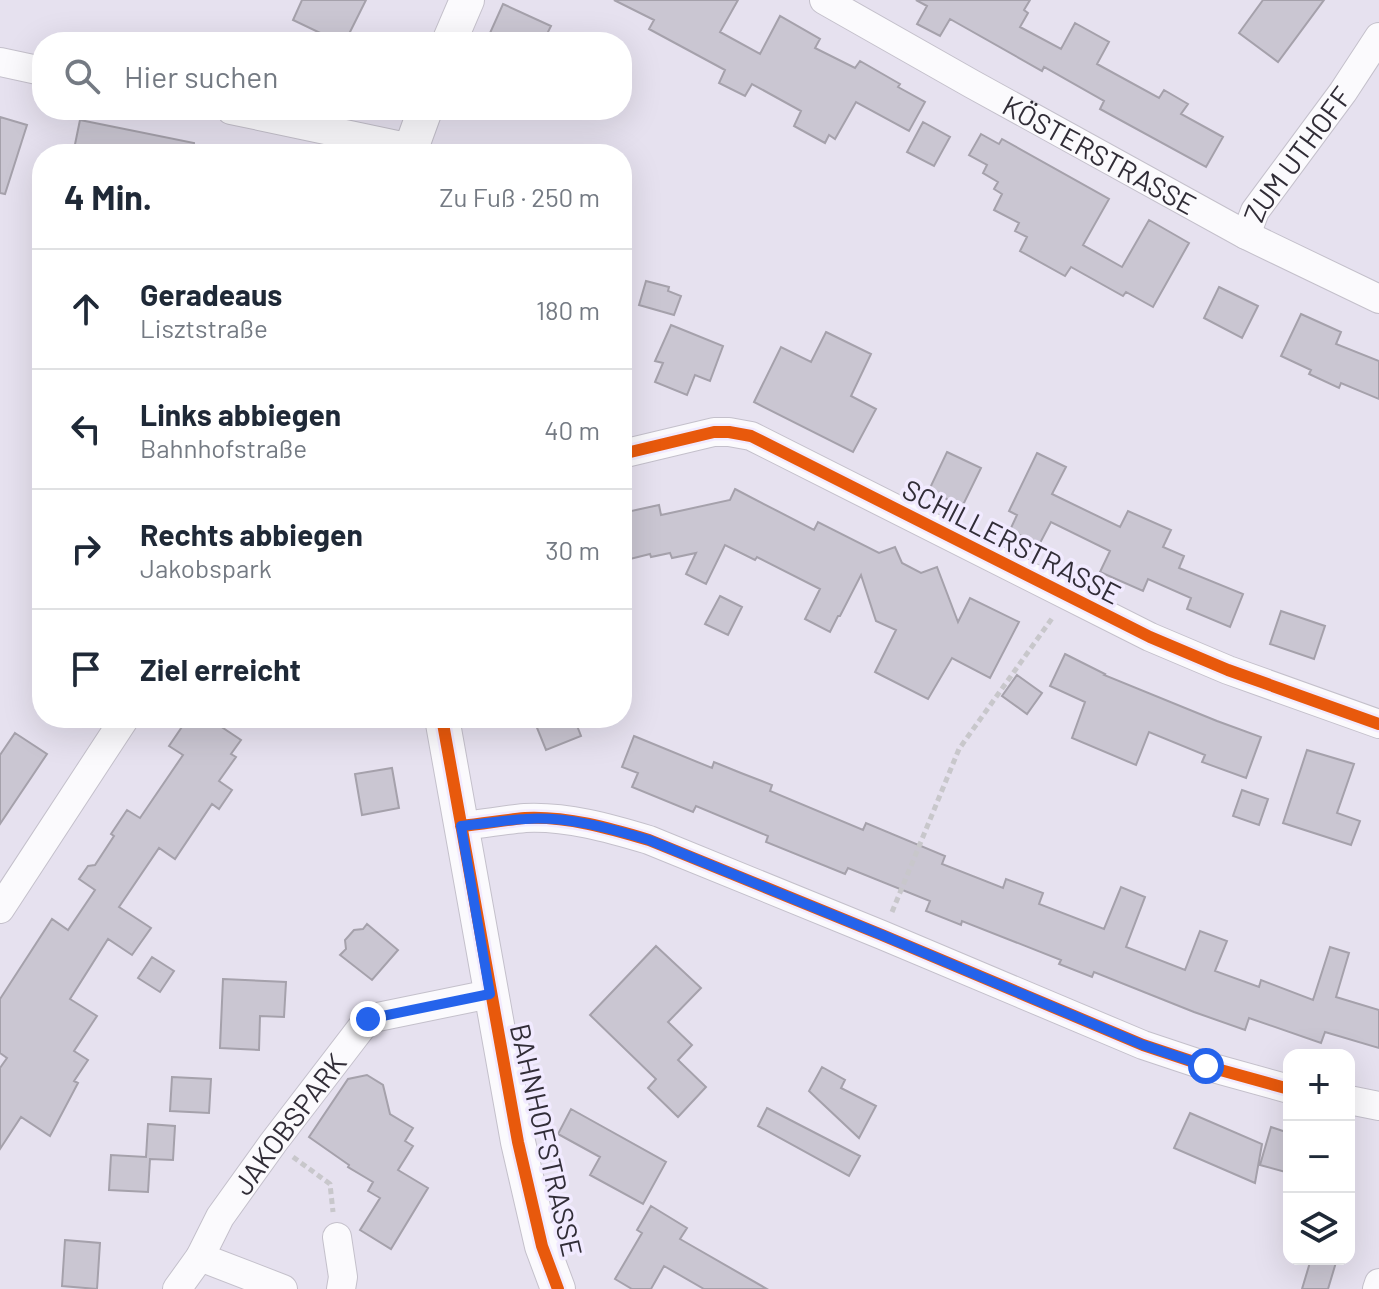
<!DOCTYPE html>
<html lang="de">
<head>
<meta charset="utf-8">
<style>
  body { margin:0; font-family:Barlow,sans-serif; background:#f6f6f7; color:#1f2937 }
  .controls { position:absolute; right:24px; bottom:24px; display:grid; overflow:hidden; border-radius:16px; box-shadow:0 8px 32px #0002 }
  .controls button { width:72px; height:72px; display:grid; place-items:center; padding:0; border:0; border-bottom:2px solid #e0e1e3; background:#fff; color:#1f2937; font:40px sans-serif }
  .stop { position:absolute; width:24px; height:24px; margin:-18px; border:6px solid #2563eb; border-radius:50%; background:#fff }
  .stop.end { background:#2563eb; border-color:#fff; box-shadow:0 2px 8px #0008 }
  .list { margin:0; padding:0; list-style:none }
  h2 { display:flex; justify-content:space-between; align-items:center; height:104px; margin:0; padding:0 32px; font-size:34px }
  h2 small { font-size:26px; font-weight:400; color:#747a83 }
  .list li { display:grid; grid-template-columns:52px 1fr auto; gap:24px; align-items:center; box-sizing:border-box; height:120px; padding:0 32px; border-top:2px solid #e0e1e3 }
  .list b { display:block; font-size:30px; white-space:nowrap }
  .list p { margin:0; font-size:26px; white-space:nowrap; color:#747a83 }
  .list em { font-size:26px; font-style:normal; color:#747a83 }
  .icon { flex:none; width:44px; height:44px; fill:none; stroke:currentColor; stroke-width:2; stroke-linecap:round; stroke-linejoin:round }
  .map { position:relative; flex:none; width:1379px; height:1289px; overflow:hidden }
  .search { position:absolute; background:#fff; box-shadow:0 8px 32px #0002; left:32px; top:32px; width:600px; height:88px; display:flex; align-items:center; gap:20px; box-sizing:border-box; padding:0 28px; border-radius:32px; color:#747a83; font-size:30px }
  .panel { position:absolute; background:#fff; box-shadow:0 8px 32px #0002; left:32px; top:144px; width:600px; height:584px; border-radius:32px }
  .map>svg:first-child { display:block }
  .building { fill:#cac6d2; stroke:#a5a1ab; stroke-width:2 }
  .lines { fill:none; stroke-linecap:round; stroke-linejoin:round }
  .minor-casing { stroke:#c4c0cb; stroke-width:30 }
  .tertiary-casing { stroke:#c4c0cb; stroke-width:36 }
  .path { stroke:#c8c7cb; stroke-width:5; stroke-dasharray:6 4; stroke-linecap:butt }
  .minor { stroke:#fbfafd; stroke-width:28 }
  .tertiary { stroke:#fbfafd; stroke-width:34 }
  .cycleway-casing { stroke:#f1eaff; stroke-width:17 }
  .cycleway { stroke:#e8590c; stroke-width:12 }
  .route { stroke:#2563eb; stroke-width:10 }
  .labels { text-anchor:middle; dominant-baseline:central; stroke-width:7; stroke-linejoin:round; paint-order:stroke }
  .street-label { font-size:28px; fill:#312d37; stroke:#f1eaff }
</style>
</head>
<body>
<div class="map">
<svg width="1379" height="1289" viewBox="0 0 1379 1289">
  <rect width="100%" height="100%" fill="#e6e1ef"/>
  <!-- building -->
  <path class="building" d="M302,0H366L345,42H339L293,20Z
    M614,0H738L720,32L760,54L780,16L820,39L815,48L855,68L860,61L900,84L898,87L925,102L909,131L856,102L835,139L829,135L825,143L794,126L801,111L752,84L745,96L719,83L725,70L649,29L654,20Z
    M916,0H1030L1024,10L1028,13L1020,27L1061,49L1075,23L1109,42L1097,64L1159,98L1164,90L1188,104L1181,114L1223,137L1206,167L1100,109L1104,101L1044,67L1042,71L950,19L940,36L917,24L927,6Z
    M1263,0H1324L1278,62L1239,33Z
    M503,4L551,26L543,42H486Z
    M0,117L27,125L5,194L0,193Z
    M80,120L194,143L193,154H73Z
    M923,122L950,137L934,166L907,152Z
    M981,134L999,144L1002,139L1109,199L1083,245L1122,267L1149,220L1189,243L1153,307L1126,292L1123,296L1071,267L1065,276L1020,251L1027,237L1015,231L1019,223L994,210L1002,194L994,189L998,182L983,173L987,165L969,155Z
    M646,281L669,287L668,291L681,296L674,315L639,305Z
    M1219,287L1258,306L1242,338L1204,318Z
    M1301,314L1341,332L1336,344L1379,361V399L1341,383L1339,388L1309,374L1311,370L1281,356Z
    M671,325L723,346L710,381L695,375L687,395L655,382L663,363L655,361Z
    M826,332L871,354L851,396L876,409L853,452L754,402L781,347L811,362Z
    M947,452L981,468L962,507L929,490Z
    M1037,453L1066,467L1052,494L1120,527L1128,511L1171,530L1163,547L1184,556L1179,568L1243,594L1230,627L1187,609L1191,598L1148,579L1143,591L1100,572L1110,551L1051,522L1039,545L1010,530L1017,515L1009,511Z
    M735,489L814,530L818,522L879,553L895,547L902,563L921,573L937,567L958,622L970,598L1019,622L990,678L952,658L928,699L875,672L896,630L876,621L861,575L840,616H838L830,632L805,619L820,589L757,557L755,560L725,545L706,584L686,574L696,553L672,558L670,553L651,557L650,554L622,561V513L659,505L661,515L730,500Z
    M720,596L742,607L728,635L705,624Z
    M1281,611L1325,626L1314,659L1270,644Z
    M1065,654L1105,674L1104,675L1217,721L1261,737L1246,778L1202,762L1205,755L1149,732L1136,765L1072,738L1085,702L1050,686Z
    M1017,675L1042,693L1027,714L1002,696Z
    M188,718H208L241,740L231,754L236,757L219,781L232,790L219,809L212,804L175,859L159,848L119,907L151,928L132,955L108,939L70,999L97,1016L74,1051L88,1060L74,1081L78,1083L50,1136L21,1117L0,1149V1068L7,1058L0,1053V999L52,919L68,930L95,890L79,879L88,866L95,865L114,836L111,834L127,810L140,818L183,755L169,746Z
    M533,718H574L581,736L546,750Z
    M15,733L47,754L0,824V755Z
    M634,736L712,768L714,762L741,773L772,785L770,791L863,830L866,823L945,856L942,864L1003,888L1006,879L1043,893L1039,904L1104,929L1121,887L1145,897L1126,947L1185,970L1200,931L1227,941L1215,971L1259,987L1261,980L1313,1000L1330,947L1349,953L1336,997L1379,1010V1048L1325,1032L1321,1043L1249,1018L1245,1030L1194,1012L1094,972L1092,977L1059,964L1061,960L962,921L961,925L926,911L930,901L848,868L845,874L766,842L768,836L696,806L693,812L632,787L638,773L622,767Z
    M1307,750L1354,764L1337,813L1360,821L1351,845L1283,823Z
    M392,768L399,808L362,815L355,774Z
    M1242,790L1268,799L1259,825L1233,816Z
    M367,924L398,950L372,980L340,955L346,949L345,940L354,930L363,929Z
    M656,946L701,988L668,1022L692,1045L678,1060L706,1087L678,1117L648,1088L656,1079L590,1015Z
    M152,957L174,971L160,992L138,978Z
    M223,979L286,982L284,1017L260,1016L259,1050L220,1048Z
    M822,1067L845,1080L841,1088L876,1106L859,1138L809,1091Z
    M367,1075L383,1085L390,1114L413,1128L405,1141L413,1146L398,1170L428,1188L391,1249L360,1230L380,1198L368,1191L373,1182L348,1167L349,1165L309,1137L348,1079Z
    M172,1077L211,1079L209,1113L170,1111Z
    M767,1108L860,1156L849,1176L758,1126Z
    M571,1109L666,1162L643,1204L590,1175L600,1157L558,1134Z
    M1190,1113L1262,1144L1255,1183L1174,1148Z
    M148,1124L175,1126L173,1160L150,1159L148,1192L109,1190L111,1155L146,1157Z
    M1271,1127L1289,1133V1173L1260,1165Z
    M651,1206L687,1228L680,1239L767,1289H704L664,1266L651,1289H632L615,1279L642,1233L637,1230Z
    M65,1240L100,1243L97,1289L62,1286Z
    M1311,1259H1337L1328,1289H1302Z"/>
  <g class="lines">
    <defs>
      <g id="minor">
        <path id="s1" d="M824,0L972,84L1246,235L1379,299"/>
        <path d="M0,62L42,71"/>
        <path d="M231,110L411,148"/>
        <path id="s2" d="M1246,235L1255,211L1343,92L1379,37"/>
        <path d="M622,454L714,432H729L751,436L1150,637L1228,670L1379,724"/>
        <path d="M461,826C482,824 504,820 525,818C567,816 609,828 649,840L882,935L1143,1045L1206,1066L1289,1089"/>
        <path d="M0,909L125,718"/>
        <path d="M1349,1100L1379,1106"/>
        <path d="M337,1237L343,1277L341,1289"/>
        <path d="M200,1257L283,1289"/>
        <path id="s3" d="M177,1289L200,1257L220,1217L273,1143L368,1019L490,994"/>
        <path d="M1377,1289L1379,1283"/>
      </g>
      <path id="tertiary" d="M449,42L467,0
        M409,154L425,110
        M442,718L518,1142L542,1246L558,1289"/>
    </defs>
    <!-- minor casing -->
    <use href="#minor" class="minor-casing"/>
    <!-- tertiary casing -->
    <use href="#tertiary" class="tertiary-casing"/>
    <!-- path -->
    <path class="path" d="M892,912L959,749L1053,617
      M293,1157L330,1184L333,1212"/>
    <!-- minor -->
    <use href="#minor" class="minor"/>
    <!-- tertiary -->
    <use href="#tertiary" class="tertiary"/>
    <defs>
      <path id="cycleway" d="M622,454L714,432H729L751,436L1150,637L1228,670L1379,724
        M442,718L518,1142L542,1246L558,1289
        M461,826C482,824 504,820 525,818C567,816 609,828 649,840L882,935L1143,1045L1206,1066L1289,1089"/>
    </defs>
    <!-- cycleway casing -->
    <use href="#cycleway" class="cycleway-casing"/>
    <!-- cycleway -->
    <use href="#cycleway" class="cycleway"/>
  </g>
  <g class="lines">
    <!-- route -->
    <path class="route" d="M368,1019L490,994L461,826C482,824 504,820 525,819C567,816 609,828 649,840L882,935L1143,1045L1206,1066"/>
  </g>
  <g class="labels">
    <!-- street labels -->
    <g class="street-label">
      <text stroke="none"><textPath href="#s1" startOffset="316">KÖSTERSTRASSE</textPath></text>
      <text stroke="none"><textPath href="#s2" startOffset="96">ZUM UTHOFF</textPath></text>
      <text transform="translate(1012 541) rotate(27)">SCHILLERSTRASSE</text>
      <text stroke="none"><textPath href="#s3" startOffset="200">JAKOBSPARK</textPath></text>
      <text transform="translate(547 1140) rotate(77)">BAHNHOFSTRASSE</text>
    </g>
  </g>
</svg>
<div class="controls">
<button>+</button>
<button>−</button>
<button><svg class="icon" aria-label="layers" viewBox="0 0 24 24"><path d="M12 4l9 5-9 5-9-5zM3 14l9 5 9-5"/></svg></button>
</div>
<div class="stop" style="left:1206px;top:1066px"></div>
<div class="stop end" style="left:368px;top:1019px"></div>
<div class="search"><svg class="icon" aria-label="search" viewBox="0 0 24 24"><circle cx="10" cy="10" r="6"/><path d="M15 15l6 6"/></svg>Hier suchen</div>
<section class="panel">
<h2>4 Min.<small>Zu Fuß · 250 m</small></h2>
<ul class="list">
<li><svg class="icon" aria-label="ahead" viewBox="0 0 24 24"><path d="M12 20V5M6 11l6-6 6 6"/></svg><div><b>Geradeaus</b><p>Lisztstraße</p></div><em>180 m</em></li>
<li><svg class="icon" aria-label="left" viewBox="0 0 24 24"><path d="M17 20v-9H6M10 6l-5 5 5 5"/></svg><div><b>Links abbiegen</b><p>Bahnhofstraße</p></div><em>40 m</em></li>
<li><svg class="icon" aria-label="right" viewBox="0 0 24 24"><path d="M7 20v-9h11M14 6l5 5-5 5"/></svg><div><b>Rechts abbiegen</b><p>Jakobspark</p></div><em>30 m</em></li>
<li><svg class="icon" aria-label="arrive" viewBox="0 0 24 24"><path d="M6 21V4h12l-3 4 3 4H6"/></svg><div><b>Ziel erreicht</b></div></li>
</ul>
</section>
</div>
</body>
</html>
